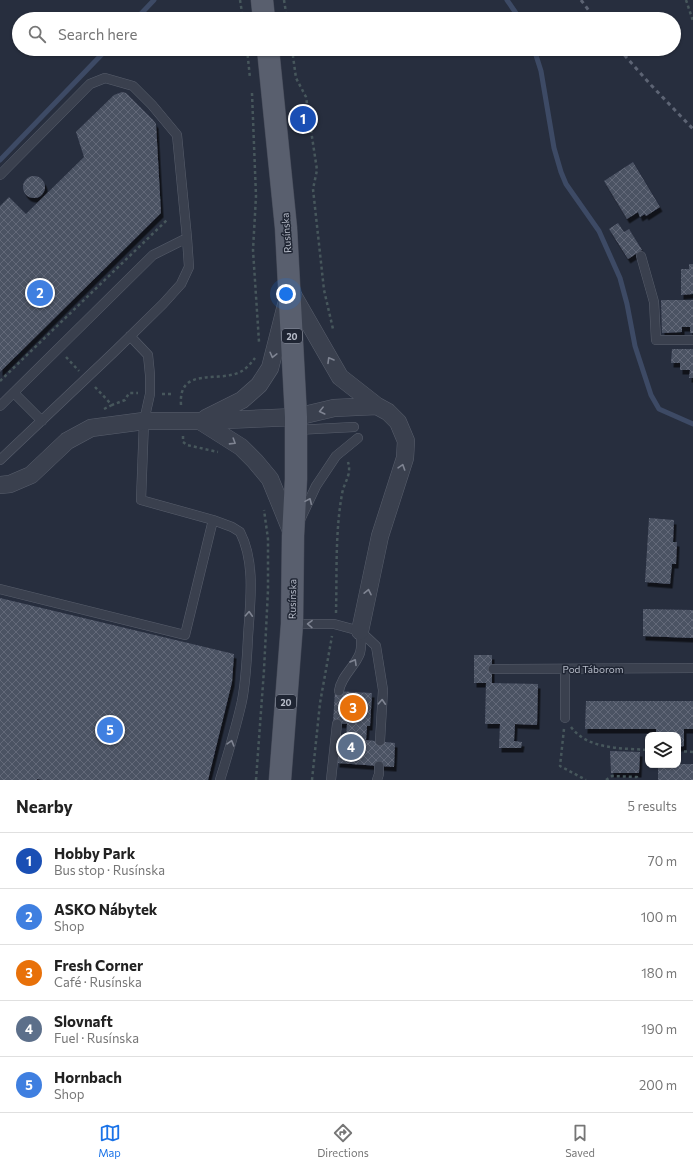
<!DOCTYPE html>
<html lang="en">
<head>
<meta charset="utf-8">
<style>
  body { margin:0; font-family:Commissioner,sans-serif; background:#f2f2f2; color:#222 }
  .controls { position:absolute; right:12px; bottom:12px; display:grid; overflow:hidden; border-radius:8px; box-shadow:0 1px 3px #0004 }
  .controls button { width:36px; height:36px; display:grid; place-items:center; padding:0; border:0; border-bottom:1px solid #e0e0e0; background:#fff; color:#222; font:20px sans-serif }
  .you { position:absolute; left:286px; top:294px; width:14px; height:14px; margin:-10px; border:3px solid #fff; border-radius:50%; background:#1a73e8; box-shadow:0 0 0 6px #1a73e833 }
  .badge { display:grid; place-items:center; width:26px; height:26px; border-radius:50%; background:#1a73e8; color:#fff; font-size:13px; font-weight:700 }
  .pin { position:absolute; translate:-50% -50%; border:2px solid #fff; box-shadow:0 1px 4px #0006 }
  .list { margin:0; padding:0; list-style:none }
  h2 { display:flex; justify-content:space-between; align-items:center; height:52px; margin:0; padding:0 16px; font-size:17px }
  h2 small { font-size:13px; font-weight:400; color:#767676 }
  .list li { display:grid; grid-template-columns:26px 1fr auto; gap:12px; align-items:center; box-sizing:border-box; height:56px; padding:0 16px; border-top:1px solid #e0e0e0 }
  .list b { display:block; font-size:15px; white-space:nowrap }
  .list p { margin:0; font-size:13px; white-space:nowrap; color:#767676 }
  .list em { font-size:13px; font-style:normal; color:#767676 }
  .icon { flex:none; width:22px; height:22px; fill:none; stroke:currentColor; stroke-width:2; stroke-linecap:round; stroke-linejoin:round }
  .map { position:relative; flex:none; width:693px; height:780px; overflow:hidden }
  .search { position:absolute; background:#fff; box-shadow:0 1px 3px #0004; left:12px; right:12px; top:12px; height:44px; display:flex; align-items:center; gap:10px; box-sizing:border-box; padding:0 14px; border-radius:22px; color:#767676; font-size:15px }
  .sheet { height:332px; background:#fff }
  nav { display:flex; justify-content:space-around; align-items:center; box-sizing:border-box; height:56px; border-top:1px solid #e0e0e0; background:#fff; font-size:11px; color:#767676 }
  nav a { display:grid; justify-items:center; gap:2px }
  nav .on { color:#1a73e8 }
  .map>svg:first-child { display:block }
  .lines { fill:none; stroke-linecap:round; stroke-linejoin:round }
  .stream { stroke:#3d4a65; stroke-width:5 }
  .building { fill:url(#building-cross-hatch); filter:url(#shadow) }
  .lane-casing { stroke:#585e6c; stroke-width:10 }
  .street-casing { stroke:#585e6c; stroke-width:18 }
  .primary-casing { stroke:#444957; stroke-width:23 }
  .path { stroke:#47575c; stroke-width:2.5; stroke-dasharray:3 3; stroke-linecap:butt }
  .lane { stroke:#3a404e; stroke-width:9 }
  .street { stroke:#3a404e; stroke-width:17 }
  .primary { stroke:#595f6e; stroke-width:22 }
  .rail { stroke:#5d6474; stroke-width:3; stroke-dasharray:4 4; stroke-linecap:butt }
  .oneway { stroke:#7f8492 }
  .labels { text-anchor:middle; dominant-baseline:central; stroke-width:3; stroke-linejoin:round; paint-order:stroke }
  .shield { fill:#1f2533; stroke:#898f9c; stroke-width:1 }
  .shield-label { font-size:9px; font-weight:bold; fill:#b7bcc9 }
  .street-label { font-size:10px; fill:#b7bcc9; stroke:#1f2533 }
</style>
</head>
<body>
<div class="map">
<svg width="693" height="780" viewBox="0 0 693 780">
  <defs>
    <pattern id="building-cross-hatch" width="8" height="8" patternUnits="userSpaceOnUse"><rect width="8" height="8" fill="#4b5264"/><path d="M0 0l8 8M0 8l8-8" fill="none" stroke="#636979"/></pattern>
    <filter id="shadow"><feDropShadow dx="2.5" dy="4.5" stdDeviation="0" flood-color="#0009"/></filter>
  </defs>
  <rect width="100%" height="100%" fill="#272e3e"/>
  <g class="lines">
    <!-- stream -->
    <path class="stream" d="M507,0L520,19
      M136,19L154,0
      M534,49L541,71L554,148L561,172L566,184L599,231L620,278L627,304L635,346L651,395L659,409L693,424
      M0,160L107,49"/>
  </g>
  <!-- building -->
  <path class="building" d="M122,92L126,93L153,120L156,124L161,213L0,372V206L9,197L26,214L84,157L76,132L114,95Z
    M633,162L660,207L646,216L645,214L640,217L638,212L627,219L604,181Z
    M23 187a11 11 0 1 1 22 0a11 11 0 1 1-22 0Z
    M618,223L624,232L629,229L642,250L628,259L609,229Z
    M689,264H693V294L681,295V269H689Z
    M661,300H693V333H690V327H682V332L662,333Z
    M672,349H693V378H689L690,370H680V363H671Z
    M649,518L674,520L673,542H677L676,564H672L670,584L645,582Z
    M0,598L234,654L232,682L208,780H42L37,779V780H0Z
    M643,609L693,610V638L643,636Z
    M474,655H492V683L538,684L537,725L515,724L514,741L522,742L521,748H499L500,724H485L486,683H474Z
    M335,691L372,693L370,726H367L366,740L395,743L394,767L337,763L339,739L346,740L347,724L333,723Z
    M586,701H693V729H684V746L678,747V735H656V729H585Z
    M610,751L640,752L639,773H611Z
    M678,764H693V780H658V765H678Z"/>
  <g class="lines">
    <defs>
      <path id="lane" d="M0,175L90,84L105,78L133,86L152,105L177,135L187,238L153,255L0,406
        M641,256L654,302L656,340H693
        M14,393L42,421
        M296,430L354,427
        M0,460L114,352L163,304L181,284L189,267L187,238
        M213,520L232,527L240,532C256,563 250,603 248,637C247,658 246,680 242,701C236,728 228,754 220,780
        M300,520L316,486L336,456L358,438
        M0,589L185,635L213,520L141,500L144,421L150,394V375L148,355L130,336
        M292,624H334L360,631L376,646L383,690L380,741
        M493,669L693,668
        M339,691C341,676 355,667 360,653C362,646 361,637 360,631
        M565,718V669
        M331,780L337,724
        M377,780L379,774V766"/>
      <path id="street" d="M290,290L340,377L377,406
        M206,418L242,400L259,385L270,368L286,305
        M200,421L241,447L255,461L270,479L292,533
        M0,485L10,484L31,475L67,441L91,428L144,421H200L296,417L334,408L377,406L388,412L398,422L406,441L405,458L380,536L360,631"/>
      <path id="primary" d="M262,0L264,19
        M268,49L286,228L296,417V479L293,536L292,624L280,780"/>
    </defs>
    <!-- lane casing -->
    <use href="#lane" class="lane-casing"/>
    <!-- street casing -->
    <use href="#street" class="street-casing"/>
    <!-- primary casing -->
    <use href="#primary" class="primary-casing"/>
    <!-- path -->
    <path class="path" d="M240,0L243,19
      M284,0L287,19
      M686,0L693,21
      M247,49L250,78
      M292,49L296,78L306,97L317,170L313,189L324,290L333,329
      M252,93L256,196L253,250L259,342
      M66,357L79,371
      M0,381L168,219
      M95,387L112,405L125,400L129,393H138
      M162,394H174
      M181,405C178,365 220,384 242,371C247,368 251,363 255,358
      M104,409L112,405
      M183,436V442L187,445L218,452
      M336,613C337,574 335,533 342,494C344,482 352,475 348,462
      M571,727C588,750 622,748 648,750
      M564,729L560,766L586,780
      M678,751L693,752
      M256,780L264,670L268,590V539L264,510
      M312,780L320,703L332,636
      M606,780L612,776L637,777V780"/>
    <!-- lane -->
    <use href="#lane" class="lane"/>
    <!-- street -->
    <use href="#street" class="street"/>
    <!-- primary -->
    <use href="#primary" class="primary"/>
    <!-- rail -->
    <path class="rail" d="M581,0L595,19
      M619,49L651,85L693,129"/>
  </g>
  <!-- one-way arrows -->
  <defs><path id="oneway-chevron" d="M-2-3.5L2.5 0L-2 3.5" fill="none" stroke-width="1.6" stroke-linecap="round" stroke-linejoin="round"/></defs>
  <g class="oneway">
    <use href="#oneway-chevron" transform="translate(273 355) rotate(104)"/>
    <use href="#oneway-chevron" transform="translate(330 360) rotate(-120)"/>
    <use href="#oneway-chevron" transform="translate(322 411) rotate(166)"/>
    <use href="#oneway-chevron" transform="translate(233 442) rotate(32)"/>
    <use href="#oneway-chevron" transform="translate(402 467) rotate(-72)"/>
    <use href="#oneway-chevron" transform="translate(309 501) rotate(-66)"/>
    <use href="#oneway-chevron" transform="translate(368 592) rotate(-78)"/>
    <use href="#oneway-chevron" transform="translate(249 614) rotate(-87)"/>
    <use href="#oneway-chevron" transform="translate(310 624) rotate(-179)"/>
    <use href="#oneway-chevron" transform="translate(354 662) rotate(-60)"/>
    <use href="#oneway-chevron" transform="translate(382 702) rotate(-87)"/>
    <use href="#oneway-chevron" transform="translate(231 743) rotate(-74)"/>
  </g>
  <g class="labels">
    <!-- shield labels -->
    <g class="shield">
      <rect x="282" y="329" width="20" height="14" rx="3"/>
      <rect x="276" y="695" width="20" height="14" rx="3"/>
    </g>
    <g class="shield-label">
      <text x="292" y="336">20</text>
      <text x="286" y="702">20</text>
    </g>
    <!-- street labels -->
    <g class="street-label">
      <text transform="translate(286 233) rotate(-94)">Rusínska</text>
      <text transform="translate(292 599) rotate(-89)">Rusínska</text>
      <text x="593" y="669">Pod Táborom</text>
    </g>
  </g>
</svg>
<div class="controls">
<button><svg class="icon" aria-label="layers" viewBox="0 0 24 24"><path d="M12 4l9 5-9 5-9-5zM3 14l9 5 9-5"/></svg></button>
</div>
<div class="you"></div>
<div class="pin badge" style="left:303px;top:119px;background:#1a4fb4">1</div>
<div class="pin badge" style="left:40px;top:293px;background:#3f7fe0">2</div>
<div class="pin badge" style="left:353px;top:708px;background:#e8710a">3</div>
<div class="pin badge" style="left:351px;top:747px;background:#5c6f8a">4</div>
<div class="pin badge" style="left:110px;top:730px;background:#3f7fe0">5</div>
<div class="search"><svg class="icon" aria-label="search" viewBox="0 0 24 24"><circle cx="10" cy="10" r="6"/><path d="M15 15l6 6"/></svg>Search here</div>
</div>
<section class="sheet">
<h2>Nearby<small>5 results</small></h2>
<ul class="list">
<li><span class="badge" style="background:#1a4fb4">1</span><div><b>Hobby Park</b><p>Bus stop · Rusínska</p></div><em>70 m</em></li>
<li><span class="badge" style="background:#3f7fe0">2</span><div><b>ASKO Nábytek</b><p>Shop</p></div><em>100 m</em></li>
<li><span class="badge" style="background:#e8710a">3</span><div><b>Fresh Corner</b><p>Café · Rusínska</p></div><em>180 m</em></li>
<li><span class="badge" style="background:#5c6f8a">4</span><div><b>Slovnaft</b><p>Fuel · Rusínska</p></div><em>190 m</em></li>
<li><span class="badge" style="background:#3f7fe0">5</span><div><b>Hornbach</b><p>Shop</p></div><em>200 m</em></li>
</ul>
</section>
<nav>
<a class="on"><svg class="icon" aria-label="map" viewBox="0 0 24 24"><path d="M3 6l6-2 6 2 6-2v14l-6 2-6-2-6 2zM9 4v14M15 6v14"/></svg>Map</a>
<a><svg class="icon" aria-label="directions" viewBox="0 0 24 24"><path d="M12 3l9 9-9 9-9-9zM9 14v-3h6M13 9l2 2-2 2"/></svg>Directions</a>
<a><svg class="icon" aria-label="saved" viewBox="0 0 24 24"><path d="M7 4h10v16l-5-4-5 4z"/></svg>Saved</a>
</nav>
</body>
</html>
